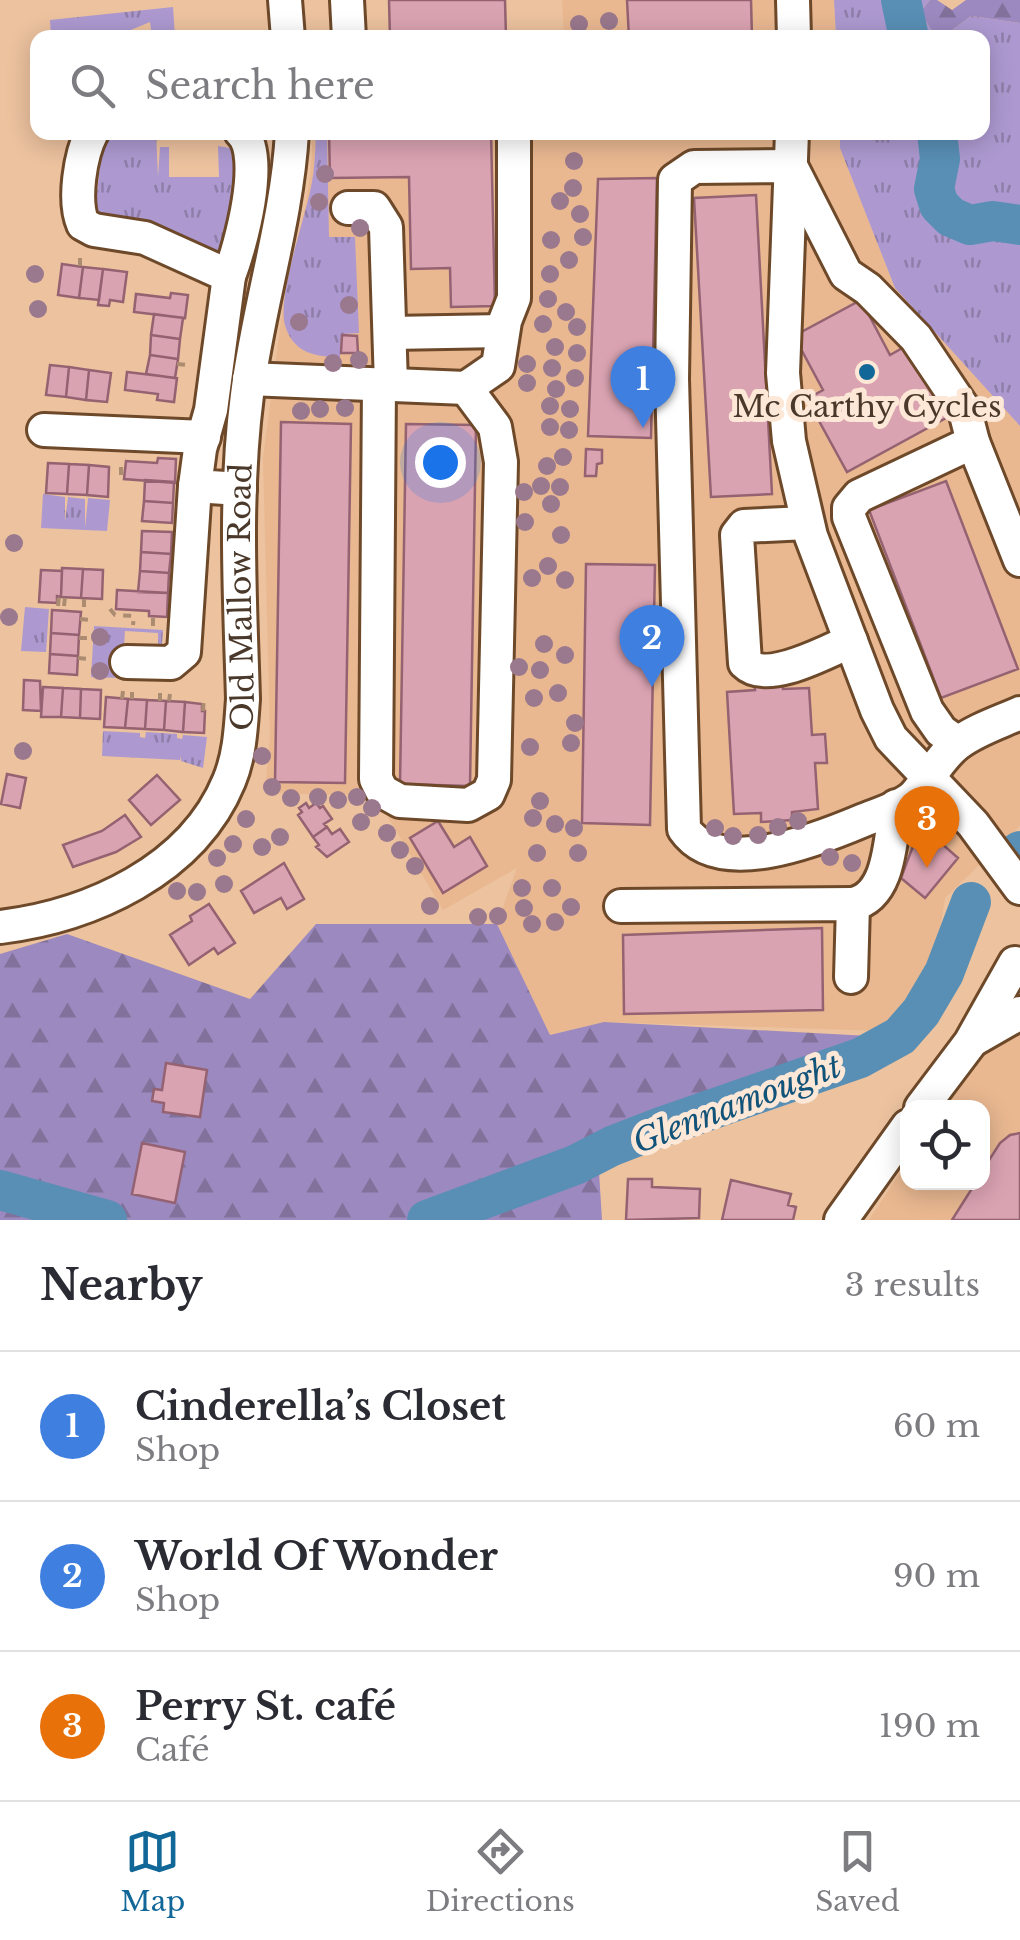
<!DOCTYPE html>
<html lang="en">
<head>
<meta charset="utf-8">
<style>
  body { margin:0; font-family:"Libre Baskerville",serif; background:#f2f2f3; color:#2b2b33 }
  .controls { position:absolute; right:30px; bottom:30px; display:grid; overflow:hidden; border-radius:20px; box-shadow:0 5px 25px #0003 }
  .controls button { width:90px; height:90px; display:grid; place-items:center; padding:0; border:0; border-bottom:2px solid #e1e1e2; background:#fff; color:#2b2b33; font:50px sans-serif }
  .you { position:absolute; left:440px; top:462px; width:35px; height:35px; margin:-25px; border:8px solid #fff; border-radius:50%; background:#1a73e8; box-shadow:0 0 0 15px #1a73e833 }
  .badge { display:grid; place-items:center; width:65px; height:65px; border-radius:50%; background:#116798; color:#fff; font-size:32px; font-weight:700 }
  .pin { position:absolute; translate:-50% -82px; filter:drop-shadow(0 2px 5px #0008) }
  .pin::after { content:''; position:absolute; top:52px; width:35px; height:30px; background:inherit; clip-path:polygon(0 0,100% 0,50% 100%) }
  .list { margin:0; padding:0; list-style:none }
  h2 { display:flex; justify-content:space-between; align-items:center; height:130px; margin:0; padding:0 40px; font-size:42px }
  h2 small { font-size:32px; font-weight:400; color:#7c7c81 }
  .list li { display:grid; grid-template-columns:65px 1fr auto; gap:30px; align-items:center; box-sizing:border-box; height:150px; padding:0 40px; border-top:2px solid #e1e1e2 }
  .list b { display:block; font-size:38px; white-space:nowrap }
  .list p { margin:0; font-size:32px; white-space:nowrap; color:#7c7c81 }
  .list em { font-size:32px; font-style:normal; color:#7c7c81 }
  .icon { flex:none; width:55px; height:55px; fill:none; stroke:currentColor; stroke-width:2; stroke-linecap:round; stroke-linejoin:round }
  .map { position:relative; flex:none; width:1020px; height:1220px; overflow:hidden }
  .search { position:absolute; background:#fff; box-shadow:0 5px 25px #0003; left:30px; right:30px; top:30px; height:110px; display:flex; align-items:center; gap:25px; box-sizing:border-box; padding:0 35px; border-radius:20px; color:#7c7c81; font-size:38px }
  .sheet { height:580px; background:#fff }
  nav { display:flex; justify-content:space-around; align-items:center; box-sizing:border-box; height:140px; border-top:2px solid #e1e1e2; background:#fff; font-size:28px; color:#7c7c81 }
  nav a { display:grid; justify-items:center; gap:5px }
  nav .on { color:#116798 }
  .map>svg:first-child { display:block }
  .built { fill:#e9b891 }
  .grass { fill:url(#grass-tufts) }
  .forest { fill:url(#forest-firs) }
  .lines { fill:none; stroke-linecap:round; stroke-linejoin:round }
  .river { stroke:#598fb5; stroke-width:40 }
  .building { fill:#daa3b2; stroke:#946271; stroke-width:2.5 }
  .minor-casing { stroke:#6d492a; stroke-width:38 }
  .path { stroke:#ac8c71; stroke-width:4; stroke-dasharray:8 8; stroke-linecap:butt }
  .minor { stroke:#fff; stroke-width:32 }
  .tree { fill:#9a788d }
  .poi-dot { fill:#116798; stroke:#fde7d6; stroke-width:4 }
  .labels { text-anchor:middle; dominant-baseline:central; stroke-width:10; stroke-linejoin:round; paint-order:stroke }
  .poi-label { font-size:30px; fill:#4a392a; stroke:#fde7d6 }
  .street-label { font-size:30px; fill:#4a392a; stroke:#fde7d6 }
  .water-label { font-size:32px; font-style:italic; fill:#12537a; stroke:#fde7d6 }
</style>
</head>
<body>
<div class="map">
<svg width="1020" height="1220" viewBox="0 0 1020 1220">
  <defs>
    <pattern id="grass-tufts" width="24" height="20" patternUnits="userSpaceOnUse" patternTransform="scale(2.5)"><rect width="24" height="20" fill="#ad99d0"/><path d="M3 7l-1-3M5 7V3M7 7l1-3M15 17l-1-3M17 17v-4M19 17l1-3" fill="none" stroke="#8f7ea9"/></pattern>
    <pattern id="forest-firs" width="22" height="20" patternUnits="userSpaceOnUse" patternTransform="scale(2.5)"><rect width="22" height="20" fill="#9c89bf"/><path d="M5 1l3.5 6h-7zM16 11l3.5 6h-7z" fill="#81719b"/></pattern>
  </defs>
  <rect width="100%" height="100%" fill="#ecc29f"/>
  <!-- built -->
  <path class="built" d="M562,0H834L836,37H564Z
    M312,133H840V148L895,288L1020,426V826L945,898L936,954L921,989L884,1031L604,1022L550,1035L497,924L517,868L443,910L385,812L352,795L265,793L270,736L263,458L284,298L307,198L312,157Z
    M1020,1030V1220H869L907,1162L908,1182H982V1108L944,1107L972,1065L989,1046Z"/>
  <!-- grass -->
  <path class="grass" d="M834,0H930L920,12L936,37H836Z
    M173,7L175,37H152L150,22L126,32H99V36L51,37L50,20Z
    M971,16L1020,23V426L895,288L840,148V133L982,132V38L943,37Z
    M149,133H156L158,176L160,147H169V177H219L218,146L230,148C238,172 232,233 219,255L151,223L103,215L95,211L102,147L106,139H149Z
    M316,133H327L329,237H355L359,333L341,334L340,357C315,357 293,353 285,325C277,297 305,219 311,187C315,169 315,151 316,133Z
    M43,494L65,497V522L68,497L85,499V528L88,498L110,500L107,531L41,528Z
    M25,607L49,609L46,652L21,651Z
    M94,626L163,630L162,644L158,645V633L125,631L122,678L91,677Z
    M103,731L140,733V737L145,738L146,732L177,734V738L182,739L183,735L207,737L203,768L181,761V756L180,760L102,756Z"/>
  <!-- forest -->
  <path class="forest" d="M930,0H937L952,10L966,0H1020V23L971,16L943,37H936L920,12Z
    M316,924H497L550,1035L604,1022L907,1038L688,1116L599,1172L602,1220H0V954L67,934L250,999Z"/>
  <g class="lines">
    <!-- river -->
    <path class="river" d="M901,0L909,38
      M937,132L940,159L934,189L939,205L951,217L970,225L993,221L1020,225
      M1016,854L1020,851
      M0,1190L107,1220
      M427,1220L575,1165L612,1146L661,1127L860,1058L900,1036L921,1012L944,973L971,902"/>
  </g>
  <!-- building -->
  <path class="building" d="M389,0H505L506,38H390Z
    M627,0H751L752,38H629Z
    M329,132H491L495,306L451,307L450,268L411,269L409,177L330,178Z
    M657,178L651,438L588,436L598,179Z
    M756,195L772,494L711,497L694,198Z
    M62,264L83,267L79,298L58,295Z
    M83,267L103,269L99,300L79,298Z
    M103,269L127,272L123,302L110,300L109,306L98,305Z
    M171,293L188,295L185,318L134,312L136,294L170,298Z
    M861,300L890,355L906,346L946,418L847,472L807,399L823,390L794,336Z
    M154,314L183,318L180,339L151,335Z
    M151,335L180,339L178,359L150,355Z
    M342,335L357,336L358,353H341Z
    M150,355L178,359L175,378L146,374Z
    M50,365L69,367L66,397L46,395Z
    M69,367L89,370L86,400L66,397Z
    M89,370L111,373L107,402L86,400Z
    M127,372L177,378L174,402L157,400L158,394L125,390Z
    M281,422L351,424L345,783L275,782Z
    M406,424L476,425L470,786L400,784Z
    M586,449L602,450V463L597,464L596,476H585Z
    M158,458L176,459L175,483L124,479L126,461L157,463Z
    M48,463L69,464L67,494L46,493Z
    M69,464L89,465L87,495L67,494Z
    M89,465L109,467L108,497L87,495Z
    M145,480L174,482L173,503L144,501Z
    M946,481L1018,669L941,698L869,510Z
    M144,501L173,503L172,523L142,521Z
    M142,531L172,532L171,554L141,552Z
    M141,552L171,554L169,573L140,571Z
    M586,564L655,565L650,825L582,823Z
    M62,568L83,569L81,598L61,597Z
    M83,569L103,570L102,599L81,598Z
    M41,570L62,571L61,597L57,596V603L39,602Z
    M140,571L169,573L168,593L138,592Z
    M117,590L168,593L167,617L149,616V611L116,609Z
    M52,610L81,612L79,635L51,633Z
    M51,633L79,635L78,656L50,654Z
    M50,654L78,656L77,675L49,673Z
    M24,680L40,681L41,711L23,710Z
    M782,681L783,689L809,688L812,735L825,734L827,763H815L818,809L792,812V820L761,822V813L734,814L727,692L755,690L754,682Z
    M43,687L63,688L61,717H41Z
    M63,688L81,689L80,718L61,717Z
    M81,689L101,690L100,719L80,718Z
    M106,697L128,699L125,728L104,727Z
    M128,699L147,700L145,729L125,728Z
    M147,700L166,701L164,730L145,729Z
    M166,701L185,702L183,732L164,730Z
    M185,702L202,704V711H205L204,733L183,732Z
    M7,774L26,778L20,808L1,804Z
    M157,775L180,800L151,825L129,800Z
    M306,803L309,808L316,803L320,808L323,806L332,819L324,824L327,827L313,837L298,815L302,812L299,808Z
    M125,815L141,837L116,852L73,867L63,845L102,831Z
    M438,821L454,847L470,837L487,866L443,893L410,838Z
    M327,827L332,834L340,829L349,842L327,857L316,847L319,845L313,837Z
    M926,835L933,836L958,858L925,898L901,878L913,846Z
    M284,863L304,899L287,909L281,898L254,913L241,891Z
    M209,904L235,943L218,954L214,948L189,965L170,935L192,921L190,916Z
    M822,928L823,1010L624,1014L623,935Z
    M166,1063L207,1070L200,1117L163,1112L164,1103L152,1101L154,1089L162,1090Z
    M1020,1133V1220H952L976,1182H982V1171L1000,1143L1010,1135Z
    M142,1143L185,1152L175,1203L132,1194Z
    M628,1179H652V1187L700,1189L699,1218L626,1220Z
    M731,1180L791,1194L788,1205L796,1207L793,1220H722Z"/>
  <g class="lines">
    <defs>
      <g id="minor">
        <path d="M285,0L288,38"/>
        <path d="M347,0L349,38"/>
        <path d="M793,0L794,38"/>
        <path d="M92,132C80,155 73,201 83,224L94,230L145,238L229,276L211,410L200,449L195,486L240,489"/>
        <path d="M792,132L783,373L789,441L811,536L877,710L891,738L973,824L1020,888"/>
        <path d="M348,208H374L386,227L391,385"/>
        <path d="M229,276C240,248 266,155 241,132"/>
        <path d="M390,333L503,331"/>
        <path d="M249,379L466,388L498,366L505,321L514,298V132"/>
        <path d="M379,385L376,779L382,791L400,801L468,805L488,794L494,780L501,462L495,427L466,388"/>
        <path d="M44,430L204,437"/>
        <path d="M807,523L744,526L737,535L745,663C767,685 826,652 851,641"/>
        <path d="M1020,560L973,442L965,411L916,338L868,289L846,274L791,166L694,167L675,180L672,379L684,829C719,880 819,839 864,820C879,814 900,808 913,797C927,783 939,758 957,744C975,730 1000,722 1020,713"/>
        <path d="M127,662L171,663L184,652L195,486"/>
        <path d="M958,743L941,731L927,711L849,517V508L859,496L973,442"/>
        <path d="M853,904C891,896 890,837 896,806"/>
        <path d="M621,906L853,904L851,977"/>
        <path id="s1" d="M0,927C90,916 192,871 229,781C240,755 241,726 243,699C240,598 234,495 247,395C258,306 287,221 292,132"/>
        <path d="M973,1040L1020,1013"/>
        <path d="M921,1108L970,1043L1015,963"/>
        <path d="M841,1220L908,1126"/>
      </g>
    </defs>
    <!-- minor casing -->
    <use href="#minor" class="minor-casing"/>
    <!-- path -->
    <path class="path" d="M80,266V258
      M177,364L188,365
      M121,475V460
      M58,606L59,596
      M64,606L65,597
      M84,607V598
      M110,609L115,615L134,616L133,625
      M80,619L90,620
      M153,626V617
      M79,638H90
      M78,658L88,659
      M160,693V701
      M122,699L123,691
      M132,699V692
      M169,701L170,694
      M203,711L204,696"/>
    <!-- minor -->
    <use href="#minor" class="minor"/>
  </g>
  <!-- trees -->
  <g class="tree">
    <circle cx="609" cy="21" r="9"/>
    <circle cx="579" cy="24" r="9"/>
    <circle cx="574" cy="161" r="9"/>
    <circle cx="325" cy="174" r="9"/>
    <circle cx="573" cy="188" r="9"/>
    <circle cx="560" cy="201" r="9"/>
    <circle cx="319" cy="202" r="9"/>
    <circle cx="580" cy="214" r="9"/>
    <circle cx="360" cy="228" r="9"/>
    <circle cx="583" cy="237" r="9"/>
    <circle cx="551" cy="240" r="9"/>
    <circle cx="569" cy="260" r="9"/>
    <circle cx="35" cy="274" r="9"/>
    <circle cx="550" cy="274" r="9"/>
    <circle cx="548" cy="299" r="9"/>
    <circle cx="349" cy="305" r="9"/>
    <circle cx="38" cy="309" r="9"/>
    <circle cx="566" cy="312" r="9"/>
    <circle cx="299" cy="322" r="9"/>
    <circle cx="543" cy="324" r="9"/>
    <circle cx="577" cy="327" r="9"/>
    <circle cx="555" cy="347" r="9"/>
    <circle cx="577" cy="353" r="9"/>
    <circle cx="359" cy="360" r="9"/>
    <circle cx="333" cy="363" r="9"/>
    <circle cx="527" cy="364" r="9"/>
    <circle cx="552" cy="368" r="9"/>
    <circle cx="575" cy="378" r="9"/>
    <circle cx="527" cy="383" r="9"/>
    <circle cx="556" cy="389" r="9"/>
    <circle cx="550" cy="406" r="9"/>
    <circle cx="345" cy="408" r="9"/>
    <circle cx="320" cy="409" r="9"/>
    <circle cx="570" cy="409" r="9"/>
    <circle cx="301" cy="411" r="9"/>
    <circle cx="550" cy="427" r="9"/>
    <circle cx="569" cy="430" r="9"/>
    <circle cx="563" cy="457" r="9"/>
    <circle cx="547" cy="466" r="9"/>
    <circle cx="541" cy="486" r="9"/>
    <circle cx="560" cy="487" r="9"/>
    <circle cx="524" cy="492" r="9"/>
    <circle cx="551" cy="504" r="9"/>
    <circle cx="525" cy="522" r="9"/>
    <circle cx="561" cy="535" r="9"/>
    <circle cx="14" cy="543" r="9"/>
    <circle cx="548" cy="566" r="9"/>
    <circle cx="532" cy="578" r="9"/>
    <circle cx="565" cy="580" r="9"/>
    <circle cx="9" cy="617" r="9"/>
    <circle cx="100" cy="637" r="9"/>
    <circle cx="544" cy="644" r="9"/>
    <circle cx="565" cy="655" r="9"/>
    <circle cx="519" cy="667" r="9"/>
    <circle cx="540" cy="670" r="9"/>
    <circle cx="100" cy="671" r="9"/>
    <circle cx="558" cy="693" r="9"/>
    <circle cx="534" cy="698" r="9"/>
    <circle cx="575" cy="723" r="9"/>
    <circle cx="571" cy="743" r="9"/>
    <circle cx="530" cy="747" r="9"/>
    <circle cx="23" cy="751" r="9"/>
    <circle cx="262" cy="756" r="9"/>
    <circle cx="272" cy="787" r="9"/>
    <circle cx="318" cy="797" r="9"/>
    <circle cx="357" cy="797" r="9"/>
    <circle cx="291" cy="798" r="9"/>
    <circle cx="338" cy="800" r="9"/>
    <circle cx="540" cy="801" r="9"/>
    <circle cx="372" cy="808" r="9"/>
    <circle cx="533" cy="818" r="9"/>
    <circle cx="246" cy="819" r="9"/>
    <circle cx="798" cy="821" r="9"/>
    <circle cx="361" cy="822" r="9"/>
    <circle cx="555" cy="824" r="9"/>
    <circle cx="778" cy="827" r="9"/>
    <circle cx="574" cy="828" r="9"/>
    <circle cx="715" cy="828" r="9"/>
    <circle cx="387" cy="833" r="9"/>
    <circle cx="758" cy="835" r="9"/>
    <circle cx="733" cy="836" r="9"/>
    <circle cx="280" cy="837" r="9"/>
    <circle cx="233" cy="844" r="9"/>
    <circle cx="262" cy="847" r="9"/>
    <circle cx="400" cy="850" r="9"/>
    <circle cx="537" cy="853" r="9"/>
    <circle cx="578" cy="853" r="9"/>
    <circle cx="830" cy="857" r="9"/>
    <circle cx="217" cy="858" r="9"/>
    <circle cx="852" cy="863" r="9"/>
    <circle cx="415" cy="866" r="9"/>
    <circle cx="224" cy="884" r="9"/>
    <circle cx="522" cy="888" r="9"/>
    <circle cx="552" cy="888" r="9"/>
    <circle cx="177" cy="891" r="9"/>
    <circle cx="197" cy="892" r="9"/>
    <circle cx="430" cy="906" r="9"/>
    <circle cx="571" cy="907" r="9"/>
    <circle cx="524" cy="908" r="9"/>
    <circle cx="498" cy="916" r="9"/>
    <circle cx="478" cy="917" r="9"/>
    <circle cx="555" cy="922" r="9"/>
    <circle cx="532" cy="924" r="9"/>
  </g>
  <!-- markers -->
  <circle class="poi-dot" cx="867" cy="372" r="10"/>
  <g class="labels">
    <!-- poi labels -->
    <g class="poi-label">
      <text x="867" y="406">Mc Carthy Cycles</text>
    </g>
    <!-- street labels -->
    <g class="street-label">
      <text stroke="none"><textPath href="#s1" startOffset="470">Old Mallow Road</textPath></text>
    </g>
    <!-- water labels -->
    <g class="water-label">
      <text transform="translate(737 1104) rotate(-21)">Glennamought</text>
    </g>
  </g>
</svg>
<div class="controls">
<button><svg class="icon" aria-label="locate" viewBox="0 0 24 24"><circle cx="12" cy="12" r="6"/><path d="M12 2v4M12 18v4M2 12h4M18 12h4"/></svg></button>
</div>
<div class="you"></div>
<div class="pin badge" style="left:643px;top:428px;background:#3f7fe0">1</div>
<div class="pin badge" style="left:652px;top:687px;background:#3f7fe0">2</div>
<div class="pin badge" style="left:927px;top:868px;background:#e8710a">3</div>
<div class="search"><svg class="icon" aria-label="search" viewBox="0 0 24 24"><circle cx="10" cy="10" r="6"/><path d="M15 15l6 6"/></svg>Search here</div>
</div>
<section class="sheet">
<h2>Nearby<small>3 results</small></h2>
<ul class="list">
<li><span class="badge" style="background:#3f7fe0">1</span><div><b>Cinderella’s Closet</b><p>Shop</p></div><em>60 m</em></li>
<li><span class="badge" style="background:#3f7fe0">2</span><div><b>World Of Wonder</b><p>Shop</p></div><em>90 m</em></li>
<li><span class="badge" style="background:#e8710a">3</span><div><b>Perry St. café</b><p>Café</p></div><em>190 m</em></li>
</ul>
</section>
<nav>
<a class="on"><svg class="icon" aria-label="map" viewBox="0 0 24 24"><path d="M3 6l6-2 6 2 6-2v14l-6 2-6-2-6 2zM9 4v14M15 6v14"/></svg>Map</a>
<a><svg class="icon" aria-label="directions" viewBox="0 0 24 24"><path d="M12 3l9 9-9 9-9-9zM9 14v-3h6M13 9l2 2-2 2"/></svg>Directions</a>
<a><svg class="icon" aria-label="saved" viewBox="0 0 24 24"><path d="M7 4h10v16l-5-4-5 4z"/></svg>Saved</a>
</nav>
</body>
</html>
